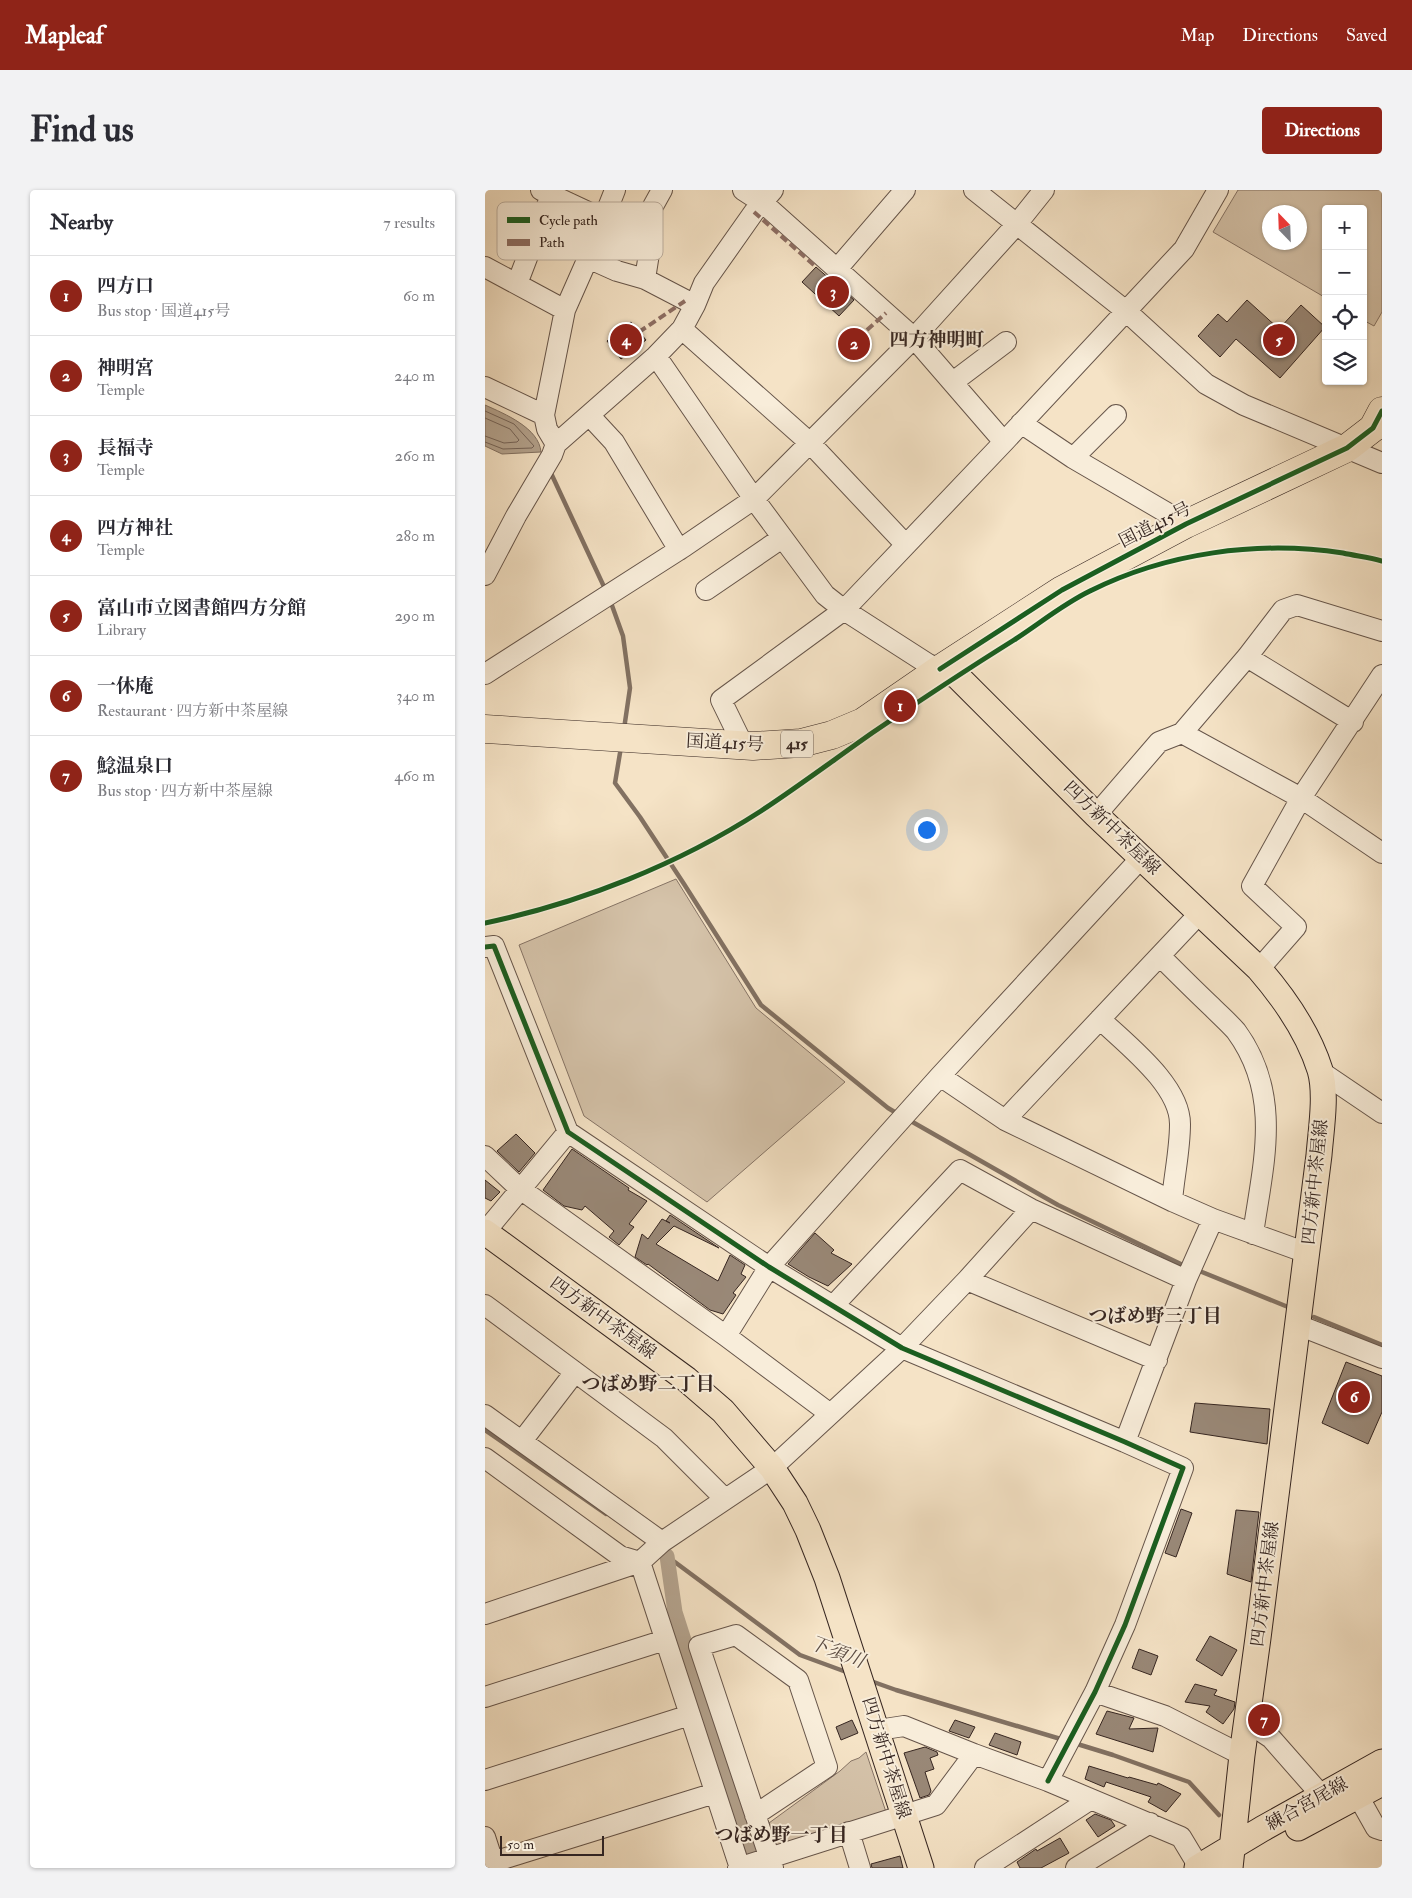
<!DOCTYPE html>
<html lang="en">
<head>
<meta charset="utf-8">
<style>
  body { margin:0; font-family:"IM FELL Double Pica","Noto Serif JP",serif; background:#f2f2f3; color:#2b2b33 }
  .controls { position:absolute; right:15px; top:15px; display:grid; overflow:hidden; border-radius:5px; box-shadow:0 1px 4px #0004 }
  .controls button { width:45px; height:45px; display:grid; place-items:center; padding:0; border:0; border-bottom:1px solid #e1e1e2; background:#fff; color:#2b2b33; font:25px sans-serif }
  .compass { position:absolute; left:777px; top:15px; width:45px; height:45px; border-radius:50%; background:#fff; box-shadow:0 1px 4px #0004; rotate:337deg }
  .scale { position:absolute; left:15px; bottom:12px; width:104px; box-sizing:border-box; padding-left:5px; border:2px solid #362621; border-top:0; font-size:14px; line-height:18px; white-space:nowrap; color:#362621; -webkit-text-stroke:4px #f8edda; paint-order:stroke }
  .you { position:absolute; left:441px; top:639px; width:18px; height:18px; margin:-12px; border:4px solid #fff; border-radius:50%; background:#1a73e8; box-shadow:0 0 0 8px #1a73e833 }
  .badge { display:grid; place-items:center; width:32px; height:32px; border-radius:50%; background:#8f2418; color:#fff; font-size:16px; font-weight:700 }
  .pin { position:absolute; translate:-50% -50%; border:2px solid #fff; box-shadow:0 1px 5px #0006 }
  .list { margin:0; padding:0; list-style:none }
  h2 { display:flex; justify-content:space-between; align-items:center; height:65px; margin:0; padding:0 20px; font-size:21px }
  h2 small { font-size:16px; font-weight:400; color:#7c7c81 }
  .list li { display:grid; grid-template-columns:32px 1fr auto; gap:15px; align-items:center; box-sizing:border-box; height:80px; padding:0 20px; border-top:1px solid #e1e1e2 }
  .list b { display:block; font-size:19px; white-space:nowrap }
  .list p { margin:0; font-size:16px; white-space:nowrap; color:#7c7c81 }
  .list em { font-size:16px; font-style:normal; color:#7c7c81 }
  .icon { flex:none; width:28px; height:28px; fill:none; stroke:currentColor; stroke-width:2; stroke-linecap:round; stroke-linejoin:round }
  .map { position:relative; flex:none; width:897px; height:1678px; overflow:hidden; border-radius:5px }
  header { display:flex; align-items:center; gap:30px; box-sizing:border-box; height:70px; padding:0 25px; background:#8f2418; color:#fff }
  header strong { font-size:24px }
  nav { display:flex; gap:28px; margin-inline-start:auto; font-size:18px }
  .intro { display:flex; align-items:center; justify-content:space-between; box-sizing:border-box; height:120px; padding:0 30px }
  h1 { margin:0; font-size:35px }
  .button { padding:12px 22px; border-radius:5px; background:#8f2418; color:#fff; font-size:18px; font-weight:700 }
  main { display:flex; gap:30px; padding:0 30px }
  aside { flex:1; background:#fff; border-radius:5px; box-shadow:0 1px 4px #0004 }
  .map>svg:first-child { display:block }
  .green { fill:#d5c3aa; stroke:#867466; fill-rule:evenodd }
  .water { fill:#b4a38e; stroke:#827162 }
  .lines { fill:none; stroke-linecap:round; stroke-linejoin:round }
  .shore { stroke:#756458; stroke-width:1 }
  .stream { stroke:#827162; stroke-width:4.5 }
  .canal { stroke:#b4a38e; stroke-width:15 }
  .building { fill:#987; stroke:#362621 }
  .minor-casing { stroke:#66554a; stroke-width:22 }
  .major-casing { stroke:#362621; stroke-width:27 }
  .highway-casing { stroke:#362621; stroke-width:29 }
  .minor { stroke:#f8edda; stroke-width:20 }
  .major { stroke:#f5e3c6; stroke-width:25 }
  .highway { stroke:#f5e3c6; stroke-width:28 }
  .quiet { stroke:#8d6e63; stroke-width:4; stroke-dasharray:8 4; stroke-linecap:butt }
  .cycleway-casing { stroke:#f8edda; stroke-width:8 }
  .cycleway { stroke:#1b5e20; stroke-width:5 }
  .labels { text-anchor:middle; dominant-baseline:central; stroke-width:4; stroke-linejoin:round; paint-order:stroke }
  .shield { fill:#f8edda; stroke:#706258; stroke-width:1 }
  .shield-label { font-size:16px; font-weight:bold; fill:#362621 }
  .street-label { font-size:18px; fill:#362621; stroke:#f8edda }
  .neighbourhood-label { font-size:19px; font-weight:bold; fill:#362621; stroke:#f8edda }
  .water-label { font-size:19px; font-style:italic; fill:#5c4c42; stroke:#f8edda }
  .key { fill:#f8edda; stroke:#beb1a2; stroke-width:1 }
  .key-label { font-size:14px; fill:#362621 }
</style>
</head>
<body>
<header>
<strong>Mapleaf</strong>
<nav><a>Map</a><a>Directions</a><a>Saved</a></nav>
</header>
<div class="intro"><h1>Find us</h1><a class="button">Directions</a></div>
<main>
<aside>
<h2>Nearby<small>7 results</small></h2>
<ul class="list">
<li><span class="badge">1</span><div><b>四方口</b><p>Bus stop · 国道415号</p></div><em>60 m</em></li>
<li><span class="badge">2</span><div><b>神明宮</b><p>Temple</p></div><em>240 m</em></li>
<li><span class="badge">3</span><div><b>長福寺</b><p>Temple</p></div><em>260 m</em></li>
<li><span class="badge">4</span><div><b>四方神社</b><p>Temple</p></div><em>280 m</em></li>
<li><span class="badge">5</span><div><b>富山市立図書館四方分館</b><p>Library</p></div><em>290 m</em></li>
<li><span class="badge">6</span><div><b>一休庵</b><p>Restaurant · 四方新中茶屋線</p></div><em>340 m</em></li>
<li><span class="badge">7</span><div><b>鯰温泉口</b><p>Bus stop · 四方新中茶屋線</p></div><em>460 m</em></li>
</ul>
</aside>
<div class="map">
<svg width="897" height="1678" viewBox="0 0 897 1678">
  <rect width="100%" height="100%" fill="#f5e3c6"/>
  <filter id="stains"><feTurbulence type="fractalNoise" baseFrequency=".004" numOctaves="4"/><feColorMatrix values="0 0 0 0 .2 0 0 0 0 .09 0 0 0 0 .02 0 0 0 .5 -.17"/></filter>
  <radialGradient id="worn" r=".72"><stop offset=".6" stop-color="#630" stop-opacity="0"/><stop offset="1" stop-color="#630" stop-opacity=".3"/></radialGradient>
  <!-- green -->
  <path class="green" d="M753,0H897V122L889,136L878,130V19H841V108L728,42ZM784,22H814V52H784Z
    M191,689L271,818L360,892L222,1012L99,926L34,755Z
    M381,1562L401,1622L292,1660L284,1633L355,1581L366,1571L374,1568Z"/>
  <!-- water -->
  <path class="water" d="M0,215C20,224 54,238 56,262L17,264L0,256Z"/>
  <g class="lines">
    <!-- shore -->
    <path class="shore" d="M0,221L29,234L49,256L47,258L18,259L0,252
      M0,228L25,239L34,250L32,252L19,253L0,246"/>
    <!-- stream -->
    <path class="stream" d="M65,281L121,401
      M125,410L138,446L145,498L139,539
      M136,557L130,593L155,627L199,694L276,815L403,918L413,924
      M424,930L573,1015L702,1077
      M712,1080L803,1117
      M829,1127L897,1155
      M0,1240L121,1324
      M175,1361L315,1465L364,1483
      M383,1490L411,1500L579,1550
      M589,1553L628,1565L704,1592L734,1625"/>
    <!-- canal -->
    <path class="canal" d="M182,1366L190,1422L272,1678"/>
  </g>
  <!-- building -->
  <path class="building" d="M331,77L369,110L354,126L317,92Z
    M762,110L794,139L816,115L840,137L795,188L751,149L735,167L713,146L733,124L742,132Z
    M146,132L161,150L136,169L122,151Z
    M31,944L50,963L34,982L12,961Z
    M87,959L144,998L143,1000L162,1011L144,1034L149,1037L134,1055L124,1047L129,1041L100,1016L97,1020L79,1016L58,1000Z
    M0,990L15,1002L6,1011L0,1008Z
    M185,1025L234,1058L189,1036L171,1054L233,1091L245,1065L260,1075L256,1084L261,1087L248,1103L251,1105L238,1124L225,1120L163,1074L162,1075L150,1067L157,1044L163,1049L177,1029L185,1033L181,1031Z
    M330,1043L349,1060L346,1063L367,1074L343,1096L324,1087L303,1074Z
    M861,1172L897,1186V1222L883,1254L837,1233Z
    M710,1213L785,1219L782,1254L705,1242Z
    M696,1319L707,1323L691,1367L680,1363Z
    M751,1320L774,1322L766,1392L742,1384Z
    M725,1446L752,1460L737,1486L711,1470Z
    M654,1459L673,1466L666,1485L647,1478Z
    M710,1494L732,1500L729,1505L750,1512L749,1519L738,1534L721,1522L725,1516L700,1512Z
    M622,1521L649,1528L644,1539L673,1538L668,1562L611,1544Z
    M367,1530L373,1543L356,1550L351,1537Z
    M470,1530L490,1537L484,1548L464,1541Z
    M510,1543L536,1552L532,1565L504,1555Z
    M440,1557L452,1562L453,1565L445,1568L449,1579L440,1582L446,1601L444,1605L435,1608L419,1563Z
    M604,1576L643,1588L644,1587L672,1595L673,1593L696,1604L681,1622L663,1612L666,1607L621,1592L619,1597L600,1589Z
    M610,1624L626,1630L630,1636L613,1647L601,1630Z
    M575,1648L584,1663L556,1678H535L532,1672L551,1659L552,1661Z
    M415,1666L418,1678H387L386,1674Z"/>
  <g class="lines">
    <defs>
      <path id="minor" d="M56,0L118,29
        M258,0L278,13L429,148L519,252
        M489,0L641,121L721,194L759,215L897,273
        M103,68L132,81L160,89L210,115
        M0,77L80,120
        M352,79L420,0
        M160,89L166,51L167,18L177,0
        M32,94L68,0
        M197,139L325,253L421,355
        M171,166L269,309L340,405L359,420L443,474L455,479
        M468,192L521,152
        M0,197L59,225
        M104,225L129,252L194,360
        M536,233L588,268L701,334
        M71,254L62,239L59,225L80,120L103,68L130,0
        M588,268L631,225
        M0,385L31,326L67,265L71,254L171,166L197,139L210,115L219,93L269,22L288,0
        M221,400L297,348
        M762,467L868,532
        M0,484L200,356L269,309L429,148L531,35L559,0
        M697,543L816,608L897,663
        M258,555L236,510L359,420L519,252L699,59L733,0
        M611,625L674,552L697,543L762,467L798,420L812,415L897,441
        M0,757L9,756L83,942L284,1077L417,1158L640,1252L698,1278L640,1435L610,1502L563,1591
        M675,766C692,783 709,800 727,817C735,825 744,833 751,841C798,905 778,974 768,1044
        M774,779L811,737L767,696L816,608L897,485
        M615,829C642,855 695,895 695,934C695,960 689,986 687,1011
        M835,881L897,923
        M455,886L520,930L687,1011L728,1029L822,1063
        M520,930L715,723
        M0,966L34,998L241,1146L344,1223
        M0,1042L83,942
        M482,1090L672,1170
        M0,1115L179,1248L240,1309
        M348,1116L475,980L546,1019L701,1090
        M813,1135L897,1168
        M241,1146L284,1077L455,886L656,668
        M0,1225L177,1352
        M37,1251L90,1182
        M640,1252L701,1090L728,1029
        M0,1268L135,1366L155,1372
        M155,1372L255,1678
        M0,1424L155,1372L177,1352L287,1278L417,1158L482,1090L546,1019
        M610,1502L680,1526L757,1565
        M0,1507L180,1450
        M762,1532L786,1548L837,1606
        M393,1540L419,1536L489,1564L563,1591L696,1647L714,1677
        M0,1590L205,1525
        M873,1606L891,1638L897,1640
        M270,1625L342,1577L313,1490L251,1445L214,1456L288,1678
        M364,1642L375,1678
        M0,1647L10,1678
        M8,1672L230,1603
        M253,1678L451,1615L489,1564
        M500,1678L606,1609
        M591,1678L665,1633"/>
      <path id="major" d="M455,479L472,486L611,625L774,779C800,809 823,842 835,880C842,904 836,940 834,965L773,1448L757,1565L745,1678
        M0,1042L201,1189L238,1221L287,1278L310,1313L323,1340L342,1388L436,1678
        M813,1638L897,1593
        M712,1678L777,1639L897,1572"/>
      <path id="highway" d="M0,539L268,556L316,553L347,545L378,532L455,479L577,400L701,334L862,258L888,238L897,221"/>
    </defs>
    <!-- minor casing -->
    <use href="#minor" class="minor-casing"/>
    <!-- major casing -->
    <use href="#major" class="major-casing"/>
    <!-- highway casing -->
    <use href="#highway" class="highway-casing"/>
    <!-- minor -->
    <use href="#minor" class="minor"/>
    <!-- major -->
    <use href="#major" class="major"/>
    <!-- highway -->
    <use href="#highway" class="highway"/>
    <!-- quiet -->
    <path class="quiet" d="M269,22L331,77
      M154,142L200,111
      M373,148L401,123"/>
    <defs>
      <path id="cycleway" d="M455,479L577,400L701,334L862,258L888,238L897,221
        M0,733C96,713 194,674 276,621C314,596 350,569 387,543C434,511 481,480 529,450C554,434 578,414 605,401C681,363 773,350 858,363C871,366 884,367 897,371
        M0,757L9,756L83,942L284,1077L417,1158L640,1252L698,1278L640,1435L610,1502L563,1591"/>
    </defs>
    <!-- cycleway casing -->
    <use href="#cycleway" class="cycleway-casing"/>
    <!-- cycleway -->
    <use href="#cycleway" class="cycleway"/>
  </g>
  <g class="labels">
    <!-- shield labels -->
    <rect class="shield" x="296" y="540.5" width="32" height="27" rx="4"/>
    <g class="shield-label">
      <text x="312" y="554">415</text>
    </g>
    <!-- street labels -->
    <g class="street-label">
      <text transform="translate(670 335) rotate(-27)">国道415号</text>
      <text transform="translate(240 553) rotate(3)">国道415号</text>
      <text transform="translate(627 638) rotate(44)">四方新中茶屋線</text>
      <text transform="translate(830 992) rotate(-84)">四方新中茶屋線</text>
      <text transform="translate(118 1128) rotate(36)">四方新中茶屋線</text>
      <text transform="translate(780 1394) rotate(-83)">四方新中茶屋線</text>
      <text transform="translate(401 1568) rotate(73)">四方新中茶屋線</text>
      <text transform="translate(822 1614) rotate(-29)">練合宮尾線</text>
    </g>
    <!-- neighbourhood labels -->
    <g class="neighbourhood-label">
      <text x="452" y="150">四方神明町</text>
      <text x="670" y="1126">つばめ野三丁目</text>
      <text x="163" y="1194">つばめ野二丁目</text>
      <text x="296" y="1645">つばめ野一丁目</text>
    </g>
    <!-- water labels -->
    <g class="water-label">
      <text transform="translate(352 1462) rotate(21)">下須川</text>
    </g>
  </g>
  <!-- legend -->
  <rect x="12" y="12" width="166" height="58" rx="8" class="key"/>
  <rect x="22" y="27" width="23" height="6" fill="#1b5e20"/>
  <rect x="22" y="49" width="23" height="7" fill="#8d6e63"/>
  <g class="key-label">
    <text x="54" y="35">Cycle path</text>
    <text x="54" y="57">Path</text>
  </g>
  <rect width="100%" height="100%" filter="url(#stains)"/>
  <rect width="100%" height="100%" fill="url(#worn)"/>
</svg>
<div class="controls">
<button>+</button>
<button>−</button>
<button><svg class="icon" aria-label="locate" viewBox="0 0 24 24"><circle cx="12" cy="12" r="6"/><path d="M12 2v4M12 18v4M2 12h4M18 12h4"/></svg></button>
<button><svg class="icon" aria-label="layers" viewBox="0 0 24 24"><path d="M12 4l9 5-9 5-9-5zM3 14l9 5 9-5"/></svg></button>
</div>
<svg class="compass" viewBox="-18 -18 36 36"><path d="M0-13l5 13h-10z" fill="#e53935"/><path d="M0 13l5-13h-10z" fill="#7c7c81"/></svg>
<div class="scale">50 m</div>
<div class="you"></div>
<div class="pin badge" style="left:415px;top:516px">1</div>
<div class="pin badge" style="left:369px;top:154px">2</div>
<div class="pin badge" style="left:348px;top:102px">3</div>
<div class="pin badge" style="left:141px;top:150px">4</div>
<div class="pin badge" style="left:794px;top:150px">5</div>
<div class="pin badge" style="left:869px;top:1207px">6</div>
<div class="pin badge" style="left:779px;top:1530px">7</div>
</div>
</main>
</body>
</html>
